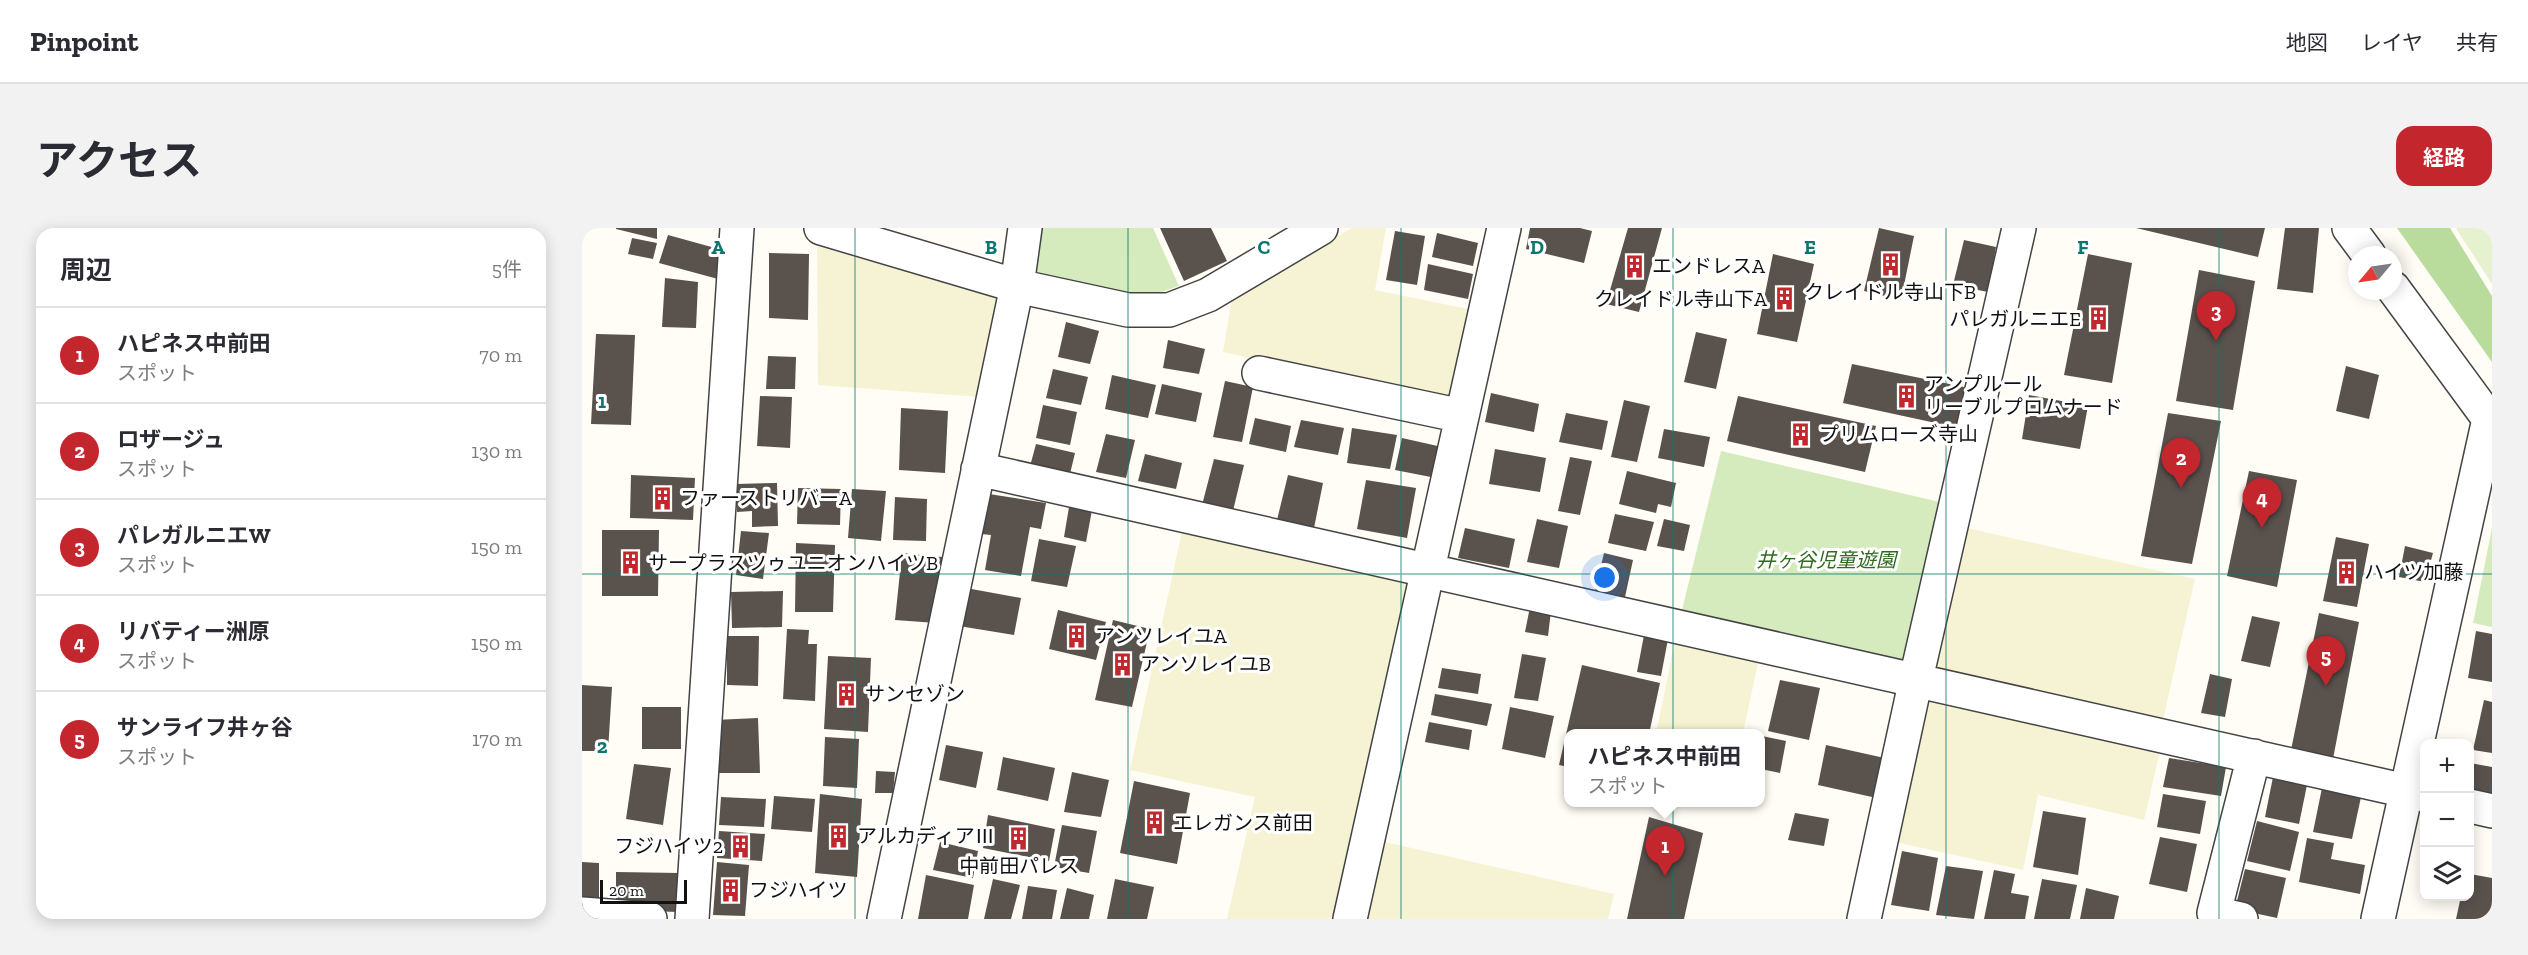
<!DOCTYPE html>
<html lang="ja">
<head>
<meta charset="utf-8">
<style>
  body { margin:0; font-family:"Zilla Slab","Noto Sans JP",serif; background:#f2f2f3; color:#2b2b33 }
  .controls { position:absolute; right:18px; bottom:18px; display:grid; overflow:hidden; border-radius:12px; box-shadow:0 3px 15px #0003 }
  .controls button { width:54px; height:54px; display:grid; place-items:center; padding:0; border:0; border-bottom:2px solid #e1e1e2; background:#fff; color:#2b2b33; font:30px sans-serif }
  .compass { position:absolute; left:1766px; top:18px; width:54px; height:54px; border-radius:50%; background:#fff; box-shadow:0 3px 15px #0003; rotate:241deg }
  .scale { position:absolute; left:18px; bottom:15px; width:87px; box-sizing:border-box; padding-left:6px; border:3px solid #111; border-top:0; font-size:16px; line-height:21px; white-space:nowrap; color:#111; -webkit-text-stroke:4px #fff; paint-order:stroke }
  .you { position:absolute; left:1023px; top:350px; width:21px; height:21px; margin:-15px; border:4px solid #fff; border-radius:50%; background:#1a73e8; box-shadow:0 0 0 9px #1a73e833 }
  .badge { display:grid; place-items:center; width:39px; height:39px; border-radius:50%; background:#c4262e; color:#fff; font-size:20px; font-weight:700 }
  .pin { position:absolute; translate:-50% -50px; filter:drop-shadow(0 2px 3px #0008) }
  .pin::after { content:''; position:absolute; top:32px; width:21px; height:18px; background:inherit; clip-path:polygon(0 0,100% 0,50% 100%) }
  .popup { position:absolute; left:982px; top:501px; width:201px; height:78px; box-sizing:border-box; display:grid; place-content:center; border-radius:12px; background:#fff; filter:drop-shadow(0 2px 4px #0005); font-size:20px; white-space:nowrap; color:#7c7c81 }
  .popup b { font-size:22px; color:#2b2b33 }
  .popup::after { content:''; position:absolute; left:50%; top:100%; margin-left:-12px; border:12px solid transparent; border-top-color:#fff }
  .list { margin:0; padding:0; list-style:none }
  h2 { display:flex; justify-content:space-between; align-items:center; height:78px; margin:0; padding:0 24px; font-size:26px }
  h2 small { font-size:20px; font-weight:400; color:#7c7c81 }
  .list li { display:grid; grid-template-columns:39px 1fr auto; gap:18px; align-items:center; box-sizing:border-box; height:96px; padding:0 24px; border-top:2px solid #e1e1e2 }
  .list b { display:block; font-size:22px; white-space:nowrap }
  .list p { margin:0; font-size:20px; white-space:nowrap; color:#7c7c81 }
  .list em { font-size:20px; font-style:normal; color:#7c7c81 }
  .icon { flex:none; width:33px; height:33px; fill:none; stroke:currentColor; stroke-width:2; stroke-linecap:round; stroke-linejoin:round }
  .map { position:relative; flex:none; width:1910px; height:691px; overflow:hidden; border-radius:18px }
  header { display:flex; align-items:center; gap:36px; box-sizing:border-box; height:84px; padding:0 30px; background:#fff; border-bottom:2px solid #e1e1e2 }
  header strong { font-size:28px }
  nav { display:flex; gap:33px; margin-inline-start:auto; font-size:21px }
  .intro { display:flex; align-items:center; justify-content:space-between; box-sizing:border-box; height:144px; padding:0 36px }
  h1 { margin:0; font-size:42px }
  .button { padding:15px 27px; border-radius:18px; background:#c4262e; color:#fff; font-size:21px; font-weight:700 }
  main { display:flex; gap:36px; padding:0 36px }
  aside { flex:1; background:#fff; border-radius:18px; box-shadow:0 3px 15px #0003 }
  .map>svg:first-child { display:block }
  .farmland { fill:#f6f3d4 }
  .green { fill:#d5ebbd }
  .forest { fill:#b9dc9c }
  .pitch { fill:#e6f2cf }
  .building { fill:#5a524d }
  .lines { fill:none; stroke-linecap:round; stroke-linejoin:round }
  .minor-casing { stroke:#444; stroke-width:36 }
  .minor { stroke:#fff; stroke-width:33 }
  .grid { fill:none; stroke:#0f766e; stroke-width:1.5; stroke-opacity:0.55 }
  .labels { text-anchor:middle; dominant-baseline:central; stroke-width:6; stroke-linejoin:round; paint-order:stroke }
  .poi-label { font-size:20px; fill:#111; stroke:#fff; text-anchor:start }
  .park-label { font-size:20px; font-style:italic; fill:#2f6b1f; stroke:#fff }
  .grid-label { font-size:20px; text-anchor:middle; font-weight:bold; fill:#0f766e; stroke:#fff; stroke-width:6; stroke-linejoin:round; paint-order:stroke }
</style>
</head>
<body>
<header>
<strong>Pinpoint</strong>
<nav><a>地図</a><a>レイヤ</a><a>共有</a></nav>
</header>
<div class="intro"><h1>アクセス</h1><a class="button">経路</a></div>
<main>
<aside>
<h2>周辺<small>5件</small></h2>
<ul class="list">
<li><span class="badge">1</span><div><b>ハピネス中前田</b><p>スポット</p></div><em>70 m</em></li>
<li><span class="badge">2</span><div><b>ロザージュ</b><p>スポット</p></div><em>130 m</em></li>
<li><span class="badge">3</span><div><b>パレガルニエW</b><p>スポット</p></div><em>150 m</em></li>
<li><span class="badge">4</span><div><b>リバティー洲原</b><p>スポット</p></div><em>150 m</em></li>
<li><span class="badge">5</span><div><b>サンライフ井ヶ谷</b><p>スポット</p></div><em>170 m</em></li>
</ul>
</aside>
<div class="map">
<svg width="1910" height="691" viewBox="0 0 1910 691">
  <rect width="100%" height="100%" fill="#fffdf5"/>
  <!-- farmland -->
  <path class="farmland" d="M770,0H804L793,62L891,82L872,175L641,124L650,70Z
    M235,18L411,67L418,80L398,169L236,157Z
    M601,299L831,352L755,691H645L673,569L548,542Z
    M1381,299L1613,351L1580,496L1349,444Z
    M1094,407L1178,426L1161,505L1074,506Z
    M1346,464L1579,519L1562,592L1456,567L1441,642L1313,614Z
    M803,614L1032,666L1026,691H784Z"/>
  <!-- green -->
  <path class="green" d="M458,0H571L597,58L564,69L451,49Z
    M1139,223L1362,275L1322,436L1100,382Z
    M1910,300V399L1891,395Z"/>
  <!-- forest -->
  <path class="forest" d="M1815,0H1868L1910,68V134Z"/>
  <!-- pitch -->
  <path class="pitch" d="M1875,0H1910V56L1875,2Z"/>
  <!-- building -->
  <path class="building" d="M34,0H75V11L34,1Z
    M578,0H629L645,33L602,53Z
    M948,0H998L1010,3L1002,35L944,21Z
    M1046,0H1080L1057,84L1024,76Z
    M1297,0L1332,8L1319,72L1282,63Z
    M1554,0H1683L1676,29Z
    M1703,0H1737L1731,65L1695,61Z
    M813,3L843,8L835,57L804,52Z
    M855,5L896,15L891,38L850,29Z
    M86,7L144,23L136,51L77,35Z
    M50,10L75,15L71,31L46,26Z
    M1382,12L1414,19L1406,64L1371,57Z
    M187,25L227,26L226,92L187,90Z
    M1191,26L1232,36L1215,114L1175,106Z
    M1506,26L1550,35L1530,155L1482,147Z
    M846,36L891,46L886,71L842,62Z
    M1617,42L1673,53L1651,182L1594,173Z
    M83,50L116,54L114,100L80,99Z
    M484,94L517,103L508,136L476,129Z
    M1114,104L1145,111L1134,161L1102,154Z
    M14,106L53,107L49,197L9,196Z
    M586,112L623,121L617,146L581,140Z
    M186,128L214,129L213,161H184Z
    M1270,136L1387,160L1377,200L1261,175Z
    M1764,138L1797,147L1787,191L1754,183Z
    M471,141L506,149L499,177L464,170Z
    M530,147L574,157L566,190L523,181Z
    M643,153L671,159L660,214L631,209Z
    M580,156L620,165L614,194L573,186Z
    M909,165L957,176L952,204L903,194Z
    M1447,167L1506,178L1498,221L1440,211Z
    M178,168L210,169L208,220L175,218Z
    M1156,168L1294,198L1283,244L1145,213Z
    M1042,172L1068,178L1055,234L1029,229Z
    M461,177L495,184L488,217L454,210Z
    M319,180L366,183L363,245L317,242Z
    M984,185L1026,193L1020,222L977,214Z
    M1586,185L1639,193L1610,336L1559,328Z
    M673,190L709,198L704,224L667,216Z
    M719,192L762,200L756,227L712,219Z
    M770,200L815,207L808,241L765,235Z
    M1082,201L1128,209L1122,239L1076,230Z
    M524,206L553,212L544,250L514,244Z
    M820,210L860,219L854,250L813,242Z
    M454,216L493,225L487,250L447,242Z
    M913,221L964,230L958,264L907,256Z
    M563,226L600,235L594,261L556,253Z
    M988,229L1010,233L998,287L976,283Z
    M632,231L662,237L650,287L619,281Z
    M1045,243L1094,255L1089,279L1076,276L1074,285L1037,276Z
    M1667,243L1715,252L1695,359L1645,348Z
    M49,247L113,250L111,292L48,290Z
    M706,247L741,255L732,300L695,292Z
    M784,252L834,260L825,310L775,301Z
    M195,255L196,298L170,299V283L155,284L154,256Z
    M216,260L259,261L258,297L215,296Z
    M270,261L304,263L299,313L266,310Z
    M407,266L464,275L459,301L448,299L439,348L403,342L409,307L399,306Z
    M313,269L345,271L344,313L311,312Z
    M488,273L511,277L504,314L482,309Z
    M1033,286L1072,294L1064,323L1026,315Z
    M955,291L986,298L977,340L945,334Z
    M1082,291L1108,297L1102,323L1075,318Z
    M883,300L933,311L927,340L876,330Z
    M20,302H77L76,368H20Z
    M159,303L187,305L181,351L154,347Z
    M1754,309L1787,316L1775,379L1741,373Z
    M457,311L494,318L485,359L449,353Z
    M214,315L253,317L251,384H213Z
    M1823,318L1851,325L1843,354L1817,349Z
    M320,325L360,329L354,395L313,392Z
    M1022,325L1051,332L1043,369L1013,363Z
    M384,360L439,370L432,407L377,398Z
    M201,363L200,399L150,400L149,364Z
    M948,379L969,383L966,408L943,404Z
    M476,382L524,394L514,432L467,421Z
    M1737,385L1777,394L1751,531L1709,522Z
    M1670,388L1698,394L1688,439L1659,433Z
    M531,392L568,401L550,479L513,472Z
    M205,401L227,402L226,416H235L233,473L201,471Z
    M1063,402L1087,406L1079,448L1055,444Z
    M1894,403L1910,406V454L1886,450Z
    M145,408H177L176,458L145,457Z
    M940,426L964,430L956,473L932,470Z
    M246,428L289,430L286,504L242,501Z
    M1000,437L1078,455L1067,506H987V539L977,537Z
    M860,440L899,446L896,466L856,460Z
    M1628,446L1650,451L1643,489L1619,485Z
    M1198,452L1238,460L1227,512L1186,503Z
    M0,457L30,459L26,523H0Z
    M853,466L910,476L905,498L849,487Z
    M1902,472L1910,474V525L1891,522Z
    M60,479H99V521H60Z
    M928,479L972,488L963,530L920,521Z
    M176,490L178,545H134L132,492Z
    M847,494L890,502L887,522L843,514Z
    M1180,508L1204,513L1198,545L1179,541Z
    M243,509L277,511L275,560L241,558Z
    M364,517L401,524L394,560L357,552Z
    M1244,517L1307,531L1299,571L1236,557Z
    M421,529L473,540L466,573L415,562Z
    M1587,530L1644,539L1639,568L1581,559Z
    M1888,535L1910,539V570L1888,566Z
    M52,536L89,540L81,597L44,591Z
    M294,543L313,544L311,565H293Z
    M490,544L527,552L519,589L482,584Z
    M1691,549L1725,557L1717,596L1683,589Z
    M552,553L608,565L595,636L538,625Z
    M1740,560L1779,569L1770,611L1731,604Z
    M238,566L280,571L275,649L233,645Z
    M1581,566L1624,573L1618,606L1575,599Z
    M192,568L233,571L230,604L189,601Z
    M139,569L184,571L182,599L137,597Z
    M1461,583L1504,590L1496,647L1451,639Z
    M1213,585L1247,591L1242,618L1206,612Z
    M406,587L473,601L467,633L401,620Z
    M1067,589L1121,605L1102,691H1045Z
    M1675,593L1717,604L1708,643L1665,633Z
    M480,597L515,603L507,645L472,639Z
    M137,603L183,606L180,633L135,630Z
    M1578,609L1615,616L1605,664L1567,656Z
    M1725,610L1752,615L1749,631L1783,637L1778,666L1717,654Z
    M358,614L396,623L391,650L351,642Z
    M1320,623L1356,630L1347,683L1309,677Z
    M0,634L17,635V678H0Z
    M135,634L167,637L163,688L131,687Z
    M1364,638L1401,643L1392,691L1354,687Z
    M1663,641L1704,650L1695,690L1653,681Z
    M1412,642L1433,646L1429,665L1447,668L1443,691H1402Z
    M34,644L98,645L96,684L34,682Z
    M1888,646L1910,650V691H1874L1879,668H1888Z
    M344,647L392,657L386,691H336Z
    M411,651L438,657L429,691H402Z
    M533,651L572,659L565,691H525Z
    M1460,651L1495,657L1488,691H1452Z
    M446,658L475,662L470,691H440Z
    M485,660L512,667L507,691H478Z
    M1504,660L1537,668L1532,691H1498Z"/>
  <g class="lines">
    <defs>
      <path id="minor" d="M239,0L435,58L546,82H587L626,67L739,0
        M1767,0L1787,27
        M1811,60L1910,195
        M677,145L880,188
        M396,241L1842,567
        M1888,578L1910,583
        M0,686L68,691
        M110,691L155,0
        M302,691L435,58L443,0
        M768,691L922,0
        M1282,691L1334,451L1437,0
        M1659,691L1632,685L1672,528
        M1796,691L1907,191"/>
    </defs>
    <!-- minor casing -->
    <use href="#minor" class="minor-casing"/>
    <!-- minor -->
    <use href="#minor" class="minor"/>
  </g>
  <!-- grid -->
  <path class="grid" d="M273,0V691M546,0V691M819,0V691M1091,0V691M1364,0V691M1637,0V691M0,346H1910"/>
  <!-- icons -->
  <defs>
    <symbol id="building-bare" viewBox="-9 -9 18 18"><path d="M-4-6H4V6H1V3H-1V6H-4ZM-2.5-4.3h1.7v1.8h-1.7ZM.8-4.3h1.7v1.8H.8ZM-2.5-1h1.7V.8h-1.7ZM.8-1h1.7V.8H.8Z" fill="#c4262e" stroke="#fff" stroke-width="2.5" paint-order="stroke"/></symbol>
  </defs>
  <g fill-rule="evenodd">
    <use href="#building-bare" x="1292" y="20" width="33" height="33"/>
    <use href="#building-bare" x="1036" y="22" width="33" height="33"/>
    <use href="#building-bare" x="1186" y="54" width="33" height="33"/>
    <use href="#building-bare" x="1500" y="74" width="33" height="33"/>
    <use href="#building-bare" x="1308" y="152" width="33" height="33"/>
    <use href="#building-bare" x="1202" y="190" width="33" height="33"/>
    <use href="#building-bare" x="64" y="254" width="33" height="33"/>
    <use href="#building-bare" x="32" y="318" width="33" height="33"/>
    <use href="#building-bare" x="1748" y="328" width="33" height="33"/>
    <use href="#building-bare" x="478" y="392" width="33" height="33"/>
    <use href="#building-bare" x="524" y="420" width="33" height="33"/>
    <use href="#building-bare" x="248" y="450" width="33" height="33"/>
    <use href="#building-bare" x="556" y="578" width="33" height="33"/>
    <use href="#building-bare" x="240" y="592" width="33" height="33"/>
    <use href="#building-bare" x="420" y="594" width="33" height="33"/>
    <use href="#building-bare" x="142" y="602" width="33" height="33"/>
    <use href="#building-bare" x="132" y="646" width="33" height="33"/>
  </g>
  <g class="labels">
    <!-- poi labels -->
    <g class="poi-label">
      <text x="1070" y="38">エンドレスA</text>
      <text x="1308" y="64" text-anchor="middle">クレイドル寺山下B</text>
      <text x="1185" y="71" text-anchor="end">クレイドル寺山下A</text>
      <text x="1499" y="91" text-anchor="end">パレガルニエE</text>
      <text x="1342" y="156">アンプルール<tspan x="1342" dy="23">リーブルプロムナード</tspan></text>
      <text x="1237" y="206">プリムローズ寺山</text>
      <text x="98" y="270">ファーストリバーA</text>
      <text x="66" y="335">サープラスツゥユニオンハイツB</text>
      <text x="1782" y="344">ハイツ加藤</text>
      <text x="513" y="408">アンソレイユA</text>
      <text x="558" y="436">アンソレイユB</text>
      <text x="283" y="466">サンセゾン</text>
      <text x="591" y="595">エレガンス前田</text>
      <text x="275" y="608">アルカディアⅢ</text>
      <text x="141" y="618" text-anchor="end">フジハイツ2</text>
      <text x="437" y="638" text-anchor="middle">中前田パレス</text>
      <text x="167" y="662">フジハイツ</text>
    </g>
    <!-- park labels -->
    <g class="park-label">
      <text x="1244" y="332">井ヶ谷児童遊園</text>
    </g>
  </g>
  <g class="grid-label">
    <text x="136" y="26">A</text>
    <text x="409" y="26">B</text>
    <text x="682" y="26">C</text>
    <text x="955" y="26">D</text>
    <text x="1228" y="26">E</text>
    <text x="1501" y="26">F</text>
    <text x="20" y="180">1</text>
    <text x="20" y="525">2</text>
  </g>
</svg>
<div class="controls">
<button>+</button>
<button>−</button>
<button><svg class="icon" aria-label="layers" viewBox="0 0 24 24"><path d="M12 4l9 5-9 5-9-5zM3 14l9 5 9-5"/></svg></button>
</div>
<svg class="compass" viewBox="-18 -18 36 36"><path d="M0-13l5 13h-10z" fill="#e53935"/><path d="M0 13l5-13h-10z" fill="#7c7c81"/></svg>
<div class="scale">20 m</div>
<div class="you"></div>
<div class="pin badge" style="left:1083px;top:648px">1</div>
<div class="popup"><b>ハピネス中前田</b>スポット</div>
<div class="pin badge" style="left:1599px;top:260px">2</div>
<div class="pin badge" style="left:1634px;top:113px">3</div>
<div class="pin badge" style="left:1680px;top:300px">4</div>
<div class="pin badge" style="left:1744px;top:458px">5</div>
</div>
</main>
</body>
</html>
